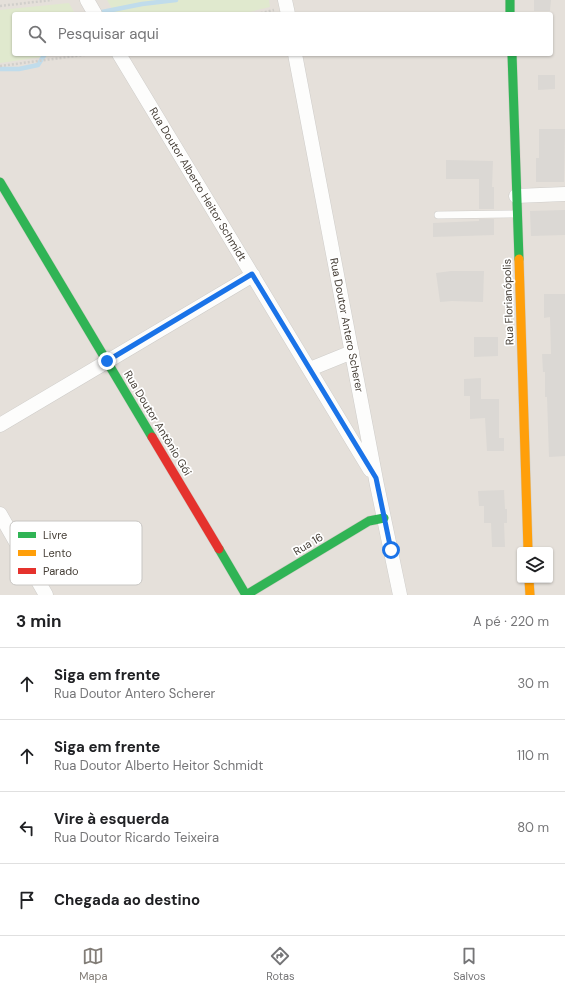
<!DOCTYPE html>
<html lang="pt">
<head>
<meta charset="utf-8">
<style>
  body { margin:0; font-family:"DM Sans",sans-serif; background:#f6f6f6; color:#202124 }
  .controls { position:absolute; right:12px; bottom:12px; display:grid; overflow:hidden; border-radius:4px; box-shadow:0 1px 3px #0004 }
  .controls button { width:36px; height:36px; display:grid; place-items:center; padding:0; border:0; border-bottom:1px solid #e0e0e0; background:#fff; color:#202124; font:20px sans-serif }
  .stop { position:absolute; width:12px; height:12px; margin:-9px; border:3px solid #1a73e8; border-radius:50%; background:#fff }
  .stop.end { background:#1a73e8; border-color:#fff; box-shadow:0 1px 4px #0008 }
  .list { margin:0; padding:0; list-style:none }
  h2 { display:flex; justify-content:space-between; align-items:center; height:52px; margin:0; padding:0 16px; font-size:17px }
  h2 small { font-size:13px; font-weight:400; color:#757577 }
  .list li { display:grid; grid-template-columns:26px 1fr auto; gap:12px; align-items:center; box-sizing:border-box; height:72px; padding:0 16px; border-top:1px solid #e0e0e0 }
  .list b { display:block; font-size:15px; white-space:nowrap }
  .list p { margin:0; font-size:13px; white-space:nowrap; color:#757577 }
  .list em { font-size:13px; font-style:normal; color:#757577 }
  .icon { flex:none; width:22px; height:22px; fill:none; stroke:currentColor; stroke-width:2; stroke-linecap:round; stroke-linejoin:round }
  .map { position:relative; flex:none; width:565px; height:595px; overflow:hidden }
  .search { position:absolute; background:#fff; box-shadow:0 1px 3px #0004; left:12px; right:12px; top:12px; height:44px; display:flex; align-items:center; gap:10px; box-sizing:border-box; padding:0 14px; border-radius:4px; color:#757577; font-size:15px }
  .sheet { height:340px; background:#fff }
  nav { display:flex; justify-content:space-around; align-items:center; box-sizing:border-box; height:56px; border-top:1px solid #e0e0e0; background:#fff; font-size:11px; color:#757577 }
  nav a { display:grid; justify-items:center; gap:2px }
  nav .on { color:#827d77 }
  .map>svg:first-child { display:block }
  .residential { fill:#e5e0da; fill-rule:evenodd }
  .green { fill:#e0e9ce }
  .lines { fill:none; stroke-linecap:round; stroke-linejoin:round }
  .stream { stroke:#c0dceb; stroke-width:4.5 }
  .building { fill:#dbd8d4 }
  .lane-casing { stroke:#cfcdca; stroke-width:8 }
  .street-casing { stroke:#cfcdca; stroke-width:15 }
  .fast-casing { stroke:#d0ccc3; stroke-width:10 }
  .slow-casing { stroke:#d0ccc3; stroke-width:10 }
  .jam-casing { stroke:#d0ccc3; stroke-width:10 }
  .path { stroke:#d1cfcb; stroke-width:2.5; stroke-dasharray:2 2; stroke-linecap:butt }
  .lane { stroke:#fdfdfc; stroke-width:7 }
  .street { stroke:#fdfdfc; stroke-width:14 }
  .fast { stroke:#30b455; stroke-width:9 }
  .slow { stroke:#ff9f0a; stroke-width:9 }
  .jam { stroke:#e5322d; stroke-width:9 }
  .route { stroke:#1a73e8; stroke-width:5 }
  .labels { text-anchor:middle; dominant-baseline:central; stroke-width:3.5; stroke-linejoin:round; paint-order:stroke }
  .street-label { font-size:11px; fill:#474038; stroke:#fff }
  .key { fill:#fff; stroke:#c8c6c3; stroke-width:1 }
  .key-label { font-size:11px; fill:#474038 }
</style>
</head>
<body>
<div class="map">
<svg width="565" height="595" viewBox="0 0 565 595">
  <rect width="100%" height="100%" fill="#f1efec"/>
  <!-- residential -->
  <path class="residential" d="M0,0H565V595H0ZM14,14H551V54H14ZM520,550H550V580H520Z"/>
  <!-- green -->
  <path class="green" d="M107,0H269L270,7L241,14H115Z
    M69,3L75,14H14V54H63L0,63V10Z"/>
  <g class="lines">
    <!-- stream -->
    <path class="stream" d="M97,13L142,4L176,0
      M0,69H19L38,65L45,54"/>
  </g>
  <!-- building -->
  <path class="building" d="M534,0H551L550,11H534Z
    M538,75H555V89L538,90Z
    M539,129H565L564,182H536V158H539Z
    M446,160L493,161L492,187H494V209H479V179H446Z
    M565,210V235L531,236L530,211Z
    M479,219H494V235L433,237V223L479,221Z
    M451,271H484L483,302L452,301L440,302L436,273Z
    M544,294H565V456L549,457L547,397H545V372H543L542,354H551L550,317L544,318Z
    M474,337H498V356L474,357Z
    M481,378V399H499V438H504V451H487L485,418L470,419V396H464V379Z
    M504,490L505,509H507V523H504L505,547H492L491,523H484V506H479L478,491Z"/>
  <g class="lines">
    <defs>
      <path id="lane" d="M438,215L516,214"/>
      <path id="street" d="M87,0L95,14
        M285,0L288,14
        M119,54L370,470
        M295,54L377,485L400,595
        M516,196L565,194
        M310,369L352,352
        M0,425L253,275
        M0,514L46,595"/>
      <path id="fast" d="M510,0V14
        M512,54L519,259
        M0,182L152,437
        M219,549L246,595L369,521L384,518"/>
      <path id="slow" d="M519,259L528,550
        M529,580L530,595"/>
      <path id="jam" d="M152,437L219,549"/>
    </defs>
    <!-- lane casing -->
    <use href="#lane" class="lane-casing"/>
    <!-- street casing -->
    <use href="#street" class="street-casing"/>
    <!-- fast casing -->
    <use href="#fast" class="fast-casing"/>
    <!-- slow casing -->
    <use href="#slow" class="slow-casing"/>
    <!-- jam casing -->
    <use href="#jam" class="jam-casing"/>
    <!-- path -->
    <path class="path" d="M0,6L52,0
      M257,14L274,10
      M0,66L91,54"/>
    <!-- lane -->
    <use href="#lane" class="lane"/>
    <!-- street -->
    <use href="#street" class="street"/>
    <!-- fast -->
    <use href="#fast" class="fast"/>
    <!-- slow -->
    <use href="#slow" class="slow"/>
    <!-- jam -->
    <use href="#jam" class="jam"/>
  </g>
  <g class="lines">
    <!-- route -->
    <path class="route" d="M107,361L252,274L376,478L391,550"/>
  </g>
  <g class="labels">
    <!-- street labels -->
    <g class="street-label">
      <text transform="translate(198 184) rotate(59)">Rua Doutor Alberto Heitor Schmidt</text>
      <text transform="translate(508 302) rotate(-92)">Rua Florianópolis</text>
      <text transform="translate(347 325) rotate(79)">Rua Doutor Antero Scherer</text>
      <text transform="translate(158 423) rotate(59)">Rua Doutor Antônio Gói</text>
      <text transform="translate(308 544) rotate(-31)">Rua 16</text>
    </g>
  </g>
  <!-- legend -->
  <rect x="10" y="521" width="132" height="64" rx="6" class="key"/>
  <rect x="18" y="532" width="18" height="6" fill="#30b455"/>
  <rect x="18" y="550" width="18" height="6" fill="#ff9f0a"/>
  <rect x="18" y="568" width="18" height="6" fill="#e5322d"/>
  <g class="key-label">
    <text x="43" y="539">Livre</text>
    <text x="43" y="557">Lento</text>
    <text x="43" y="575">Parado</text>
  </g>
</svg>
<div class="controls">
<button><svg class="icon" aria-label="layers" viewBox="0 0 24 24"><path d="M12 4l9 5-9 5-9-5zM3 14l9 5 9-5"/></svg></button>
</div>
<div class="stop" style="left:391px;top:550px"></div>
<div class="stop end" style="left:107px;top:361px"></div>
<div class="search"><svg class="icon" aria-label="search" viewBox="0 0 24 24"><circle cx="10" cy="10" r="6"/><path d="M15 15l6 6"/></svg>Pesquisar aqui</div>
</div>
<section class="sheet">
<h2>3 min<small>A pé · 220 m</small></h2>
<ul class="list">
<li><svg class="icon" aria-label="ahead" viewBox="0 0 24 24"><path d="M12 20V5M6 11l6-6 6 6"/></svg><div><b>Siga em frente</b><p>Rua Doutor Antero Scherer</p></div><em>30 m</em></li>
<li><svg class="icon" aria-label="ahead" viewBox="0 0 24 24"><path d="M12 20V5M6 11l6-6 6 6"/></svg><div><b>Siga em frente</b><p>Rua Doutor Alberto Heitor Schmidt</p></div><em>110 m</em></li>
<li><svg class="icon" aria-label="left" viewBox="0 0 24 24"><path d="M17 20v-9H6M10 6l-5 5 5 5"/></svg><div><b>Vire à esquerda</b><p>Rua Doutor Ricardo Teixeira</p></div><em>80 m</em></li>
<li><svg class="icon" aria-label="arrive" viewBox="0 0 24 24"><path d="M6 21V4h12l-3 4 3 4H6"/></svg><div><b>Chegada ao destino</b></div></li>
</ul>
</section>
<nav>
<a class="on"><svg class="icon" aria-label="map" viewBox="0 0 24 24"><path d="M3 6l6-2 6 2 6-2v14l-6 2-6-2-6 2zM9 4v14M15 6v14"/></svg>Mapa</a>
<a><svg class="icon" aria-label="directions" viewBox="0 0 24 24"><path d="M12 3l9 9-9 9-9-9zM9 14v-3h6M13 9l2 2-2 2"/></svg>Rotas</a>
<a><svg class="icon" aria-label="saved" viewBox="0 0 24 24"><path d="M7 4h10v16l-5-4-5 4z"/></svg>Salvos</a>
</nav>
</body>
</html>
